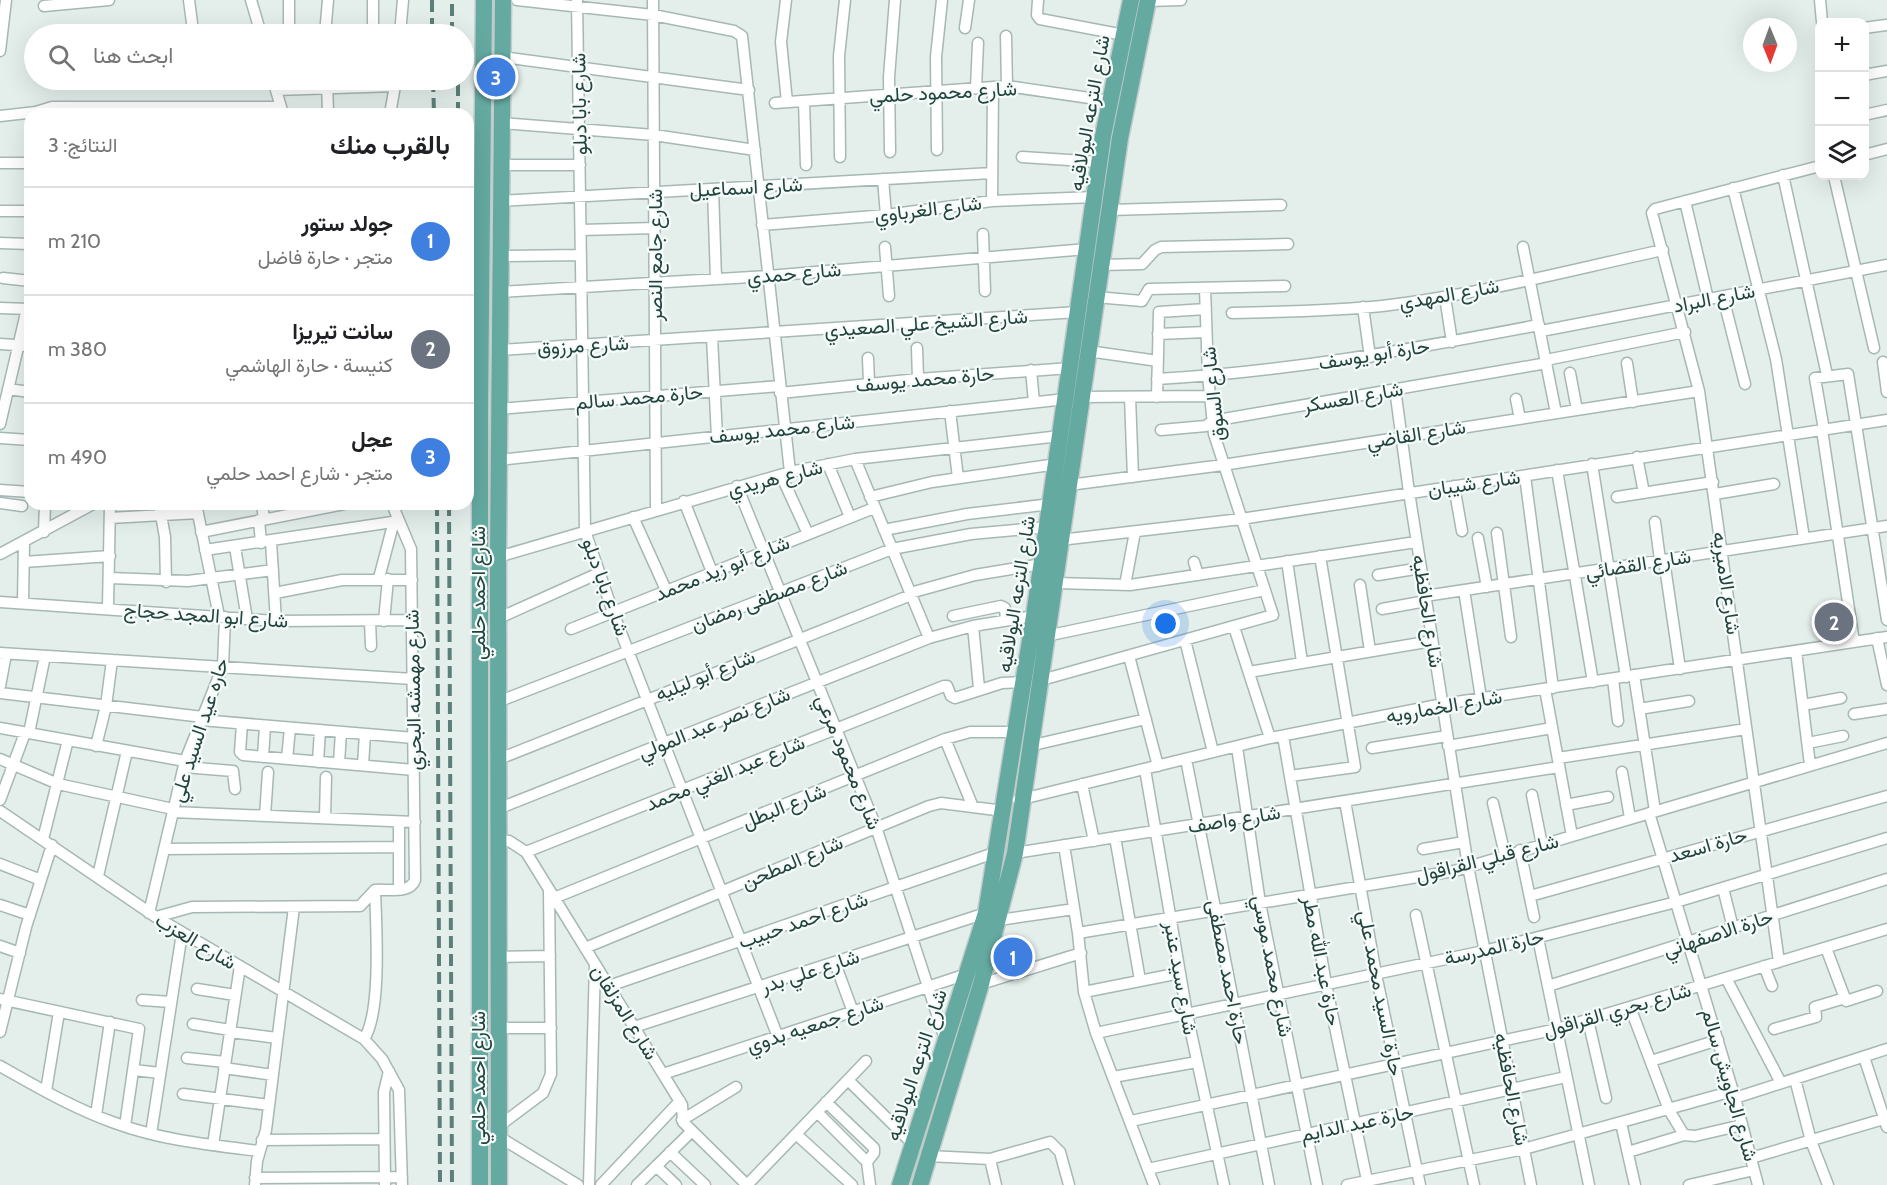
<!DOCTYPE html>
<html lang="ar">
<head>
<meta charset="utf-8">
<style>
  body { margin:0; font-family:Cabin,Vazirmatn,sans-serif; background:#f2f2f2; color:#202124; direction:rtl }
  .controls { position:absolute; right:18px; top:18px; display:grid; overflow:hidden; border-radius:12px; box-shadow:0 6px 24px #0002 }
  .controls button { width:54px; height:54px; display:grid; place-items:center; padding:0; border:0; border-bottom:2px solid #e0e0e0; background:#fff; color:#202124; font:30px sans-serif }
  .compass { position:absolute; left:1743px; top:18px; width:54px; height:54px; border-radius:50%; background:#fff; box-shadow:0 6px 24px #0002; rotate:179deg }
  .you { position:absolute; left:1166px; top:624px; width:21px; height:21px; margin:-15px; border:4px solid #fff; border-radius:50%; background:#1a73e8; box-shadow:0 0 0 9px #1a73e833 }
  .badge { display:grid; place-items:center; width:39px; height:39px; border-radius:50%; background:#1a73e8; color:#fff; font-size:20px; font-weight:700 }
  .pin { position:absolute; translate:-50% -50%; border:3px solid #fff; box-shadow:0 2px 6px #0006 }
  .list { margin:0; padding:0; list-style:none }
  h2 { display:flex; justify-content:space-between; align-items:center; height:78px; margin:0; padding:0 24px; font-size:26px }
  h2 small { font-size:20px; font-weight:400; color:#757577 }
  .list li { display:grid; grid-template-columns:39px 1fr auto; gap:18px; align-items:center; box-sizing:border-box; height:108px; padding:0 24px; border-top:2px solid #e0e0e0 }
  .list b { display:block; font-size:22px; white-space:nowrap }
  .list p { margin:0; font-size:20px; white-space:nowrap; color:#757577 }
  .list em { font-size:20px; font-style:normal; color:#757577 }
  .icon { flex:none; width:33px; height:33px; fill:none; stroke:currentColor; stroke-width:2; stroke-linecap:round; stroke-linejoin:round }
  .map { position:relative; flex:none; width:1887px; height:1185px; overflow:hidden; direction:ltr }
  .search { position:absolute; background:#fff; box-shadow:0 6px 24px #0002; left:24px; top:24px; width:450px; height:66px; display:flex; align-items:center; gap:15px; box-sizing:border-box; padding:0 21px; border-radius:33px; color:#757577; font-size:22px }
  .panel { position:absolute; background:#fff; box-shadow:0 6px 24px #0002; left:24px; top:108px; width:450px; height:402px; border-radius:18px; direction:rtl }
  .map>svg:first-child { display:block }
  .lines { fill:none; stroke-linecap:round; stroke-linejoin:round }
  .street-casing { stroke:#a6b8b5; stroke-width:13 }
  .primary-casing { stroke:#c1cbc9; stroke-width:19 }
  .street { stroke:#fff; stroke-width:10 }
  .primary { stroke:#64aaa1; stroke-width:16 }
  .rail { stroke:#5c7f7a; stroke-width:4; stroke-dasharray:12 6; stroke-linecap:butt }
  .labels { text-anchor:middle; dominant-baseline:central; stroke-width:4.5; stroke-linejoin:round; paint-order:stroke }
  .street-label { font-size:20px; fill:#21443f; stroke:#f6fbf9 }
</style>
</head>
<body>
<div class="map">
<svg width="1887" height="1185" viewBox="0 0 1887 1185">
  <rect width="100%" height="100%" fill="#e4efec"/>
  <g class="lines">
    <defs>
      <path id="street" d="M189,0L192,23
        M251,0L261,34
        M517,0L653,15L734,31L742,36L790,472
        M577,0L585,531L613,612L778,1037
        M653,0L656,510
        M786,0L781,42L787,102
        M1038,0L1037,15L1040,19L1124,35
        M1820,0L1822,22
        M1148,1L1181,0
        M44,6L109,0
        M965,28L969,0
        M1864,28L1886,25
        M261,34L400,33
        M289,34V0
        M325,34L328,0
        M373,34V0
        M400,34L403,0
        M1006,36L1007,86
        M0,51L6,0
        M502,57L749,90
        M1864,75L1887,71
        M273,80L283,114
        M327,80L328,114
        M976,88L978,43
        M276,90L395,86
        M804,101L806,165
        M775,103L1007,86L1110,101
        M390,114L396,80
        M1864,115L1887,110
        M0,116L36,112L52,107H281
        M502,123L654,135L755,150
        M937,150L936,57L942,0
        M890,152L889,77L895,0
        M1864,155L1887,149
        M840,157L839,56L845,0
        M1022,157L1100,162
        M0,163H30
        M501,165H580
        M1783,175L1827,375
        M1834,176L1874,348
        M883,179L886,215
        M1733,188L1776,359L1804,538
        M713,189L716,279
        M501,201L992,173
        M992,201L993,87
        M1685,201L1708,299
        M1110,210L1281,205
        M0,211H30
        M762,225L886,215L992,201L1095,197
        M581,230L655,228
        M983,234L985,291
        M0,243L30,244
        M885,247L889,296
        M1523,247L1556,413
        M501,256L581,255
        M1101,265L1142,264L1155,250L1161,247L1288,244
        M3,278L30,281
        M500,292L768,276L1087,249
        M1096,297L1142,301L1149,289L1285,286
        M1445,297L1452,342
        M1723,297L1745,384
        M1363,307L1370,357
        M0,308L30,309
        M1232,313C1282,312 1332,311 1382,306C1477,295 1570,270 1663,250
        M1541,331L1887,265
        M1158,334L1206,332
        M712,337L717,437
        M0,344L30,346
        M917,348L918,379
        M500,350L1078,312
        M1088,351L1158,361
        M868,358L869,383
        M1546,360L1685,332
        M1883,362L1887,392
        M1627,363L1633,402
        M1031,370L1034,402
        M1570,373L1577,410
        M1157,379C1286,372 1413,349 1539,325
        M8,389L30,392
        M1395,389L1409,492L1468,866L1531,1185
        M780,393L918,379L1070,368
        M1082,397L1209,396
        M1130,397L1133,477
        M1157,397L1159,312L1206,309
        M1516,399L1520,419
        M499,409L779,386
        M950,411L958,478
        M0,424L26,313L30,307
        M1161,430L1206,426L1212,421L1547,363
        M1822,430L1854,642
        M1824,430L1815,378L1848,374L1887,620
        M0,438L30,440
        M1637,457L1644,493
        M855,459L929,638
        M499,460L1066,399
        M828,464L850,517
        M1592,464L1626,677
        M1557,470L1593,682
        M781,475L808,534
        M1525,476L1553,688
        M1069,485L1223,465L1699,391
        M737,486L876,827L945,1039
        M1454,486L1462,531
        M0,490L30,492
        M1715,494L1774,484
        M870,497L932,482L1057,464
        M1617,497L1713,482
        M684,501L712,572
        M0,503L22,506
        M159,504L165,537L166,582
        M196,504L219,616
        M262,504L264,519
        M633,517L666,590
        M110,518L198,513
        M259,520L261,543
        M1655,522L1660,560
        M884,530L967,514L1051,504
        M44,532L45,504
        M201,532L344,504
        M1497,533L1511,637
        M1478,538L1487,587
        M1060,540L1241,519L1887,420
        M271,542L276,621
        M235,547L247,619
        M205,550L399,521
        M0,554L93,504
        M498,557L790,472L855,459L1060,436
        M1664,560L1680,669
        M1287,561L1302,662
        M24,562L110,556
        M1194,562L1198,575
        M1378,575L1421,568
        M110,578L188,581L273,570
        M379,578L394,521
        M1055,583L1130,585L1416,542
        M1125,585L1135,532
        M1360,585L1370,651
        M1464,590L1481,698
        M275,593L342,580H412
        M910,593L975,575L1042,564
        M1425,596L1887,526
        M0,602L276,621L412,620
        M23,603L24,542
        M108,607L110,504
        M1382,609L1426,601
        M953,616L1001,606L1005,608L1006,620
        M499,618L599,573
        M370,621L371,646
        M384,621L388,579
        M973,626L979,688
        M1234,627L1270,738
        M571,629L874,508
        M1046,636L1265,590
        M1877,638L1887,685
        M1185,640L1213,752
        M1796,651L1810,765
        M0,653L413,679
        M1129,656L1158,766
        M1249,672L1432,641
        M1634,675L1655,811
        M1613,679L1618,721
        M1038,681L1273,615L1214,434L1208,376L1205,288
        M0,686L6,654
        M1545,689L1572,836
        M0,693L203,717
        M500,701L892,549L971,534L1047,527
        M1803,705L1841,698
        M1639,709L1689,701
        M1854,714L1887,709
        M201,720L414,738
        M242,724L240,752L243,755L414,770
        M0,728L185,761
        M29,733L45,656
        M1283,736L1326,984L1368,1185
        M945,739L973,807
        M1808,743L1843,736
        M96,746L106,706L112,660
        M1029,746L1146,719
        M1448,746L1552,728
        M1237,747L1260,903L1317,1185
        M1372,748L1447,736
        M263,757L265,726
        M1558,758L1746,729
        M0,759L58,784L173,809
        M287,759L290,728
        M499,759L911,595
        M1186,759L1269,1185
        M318,762L320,730
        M339,763L341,732
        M363,765L365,734
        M184,767L233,771L235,789
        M1145,769L1187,1014L1224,1185
        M1622,772L1630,818
        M1290,776L1355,767L1320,556
        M1082,784L1094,841
        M1532,795L1542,845
        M0,800L25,733
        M1018,800L1270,738L1443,704L1887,637
        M1345,801L1376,974L1420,1185
        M1493,803L1505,855
        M1566,805L1608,797
        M500,808L929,638L973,626L1034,616
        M0,811L156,917L364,1039L382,1059L399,1090L402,1185
        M172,812L415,822
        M1649,813L1735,1098L1758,1185
        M265,816L268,772
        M325,818L326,777
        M399,822V889
        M1115,837L1140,980
        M43,839L68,740
        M500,840L509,841L526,852L682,1105L683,1122L747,1185
        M1064,845L1078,933L1084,992L1096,1033L1154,1185
        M164,849L399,847
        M1423,849L1464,842
        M1520,850L1534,917
        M526,852L944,686H947L951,696L955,698L1002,683L1024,682
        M1015,853L1559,767
        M0,864L41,880
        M98,876L127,751
        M1723,888L1733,928
        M1530,896L1887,796
        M554,898L945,739L970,732H1016
        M0,905L30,915
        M149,913L185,761L223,666L225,617
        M1416,915L1474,1185
        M156,917L192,907L360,906L375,890C388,889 410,894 415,880L411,549L392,504
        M999,920L1074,909
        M1078,933L1454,871L1887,743
        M1538,938L1589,1185
        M0,946L20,953
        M585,948L929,806L941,803L1004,811
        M1826,948L1846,1001L1877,991
        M499,957L550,956
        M1779,962L1699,391L1652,213L1655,209L1820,166
        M835,963L853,1012
        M1764,966L1772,986
        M1726,978L1781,1083
        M981,984L1081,953
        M609,986L997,852
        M1548,986L1887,879
        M197,989L235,995
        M1084,992L1180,973
        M0,999L139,1029L125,1126
        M142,1000L171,1002
        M1630,1007L1669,1110L1684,1135
        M1588,1020L1606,1098
        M193,1024L230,1030
        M634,1027L986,913
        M499,1028H551
        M1774,1029L1816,1017L1815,1007L1845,998
        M0,1032L26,927L52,845
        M230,1032L277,1038
        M1096,1033L1484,951L1676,902L1887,838
        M364,1039C382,1012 376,924 375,890
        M1864,1057L1887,1127
        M187,1058L225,1062
        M1651,1061L1718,1040
        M0,1066C37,1087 75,1109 115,1123C161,1140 210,1145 259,1151
        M224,1068L273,1075
        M134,1070L160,1073
        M663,1074L967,974
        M1113,1077L1197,1062
        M1795,1079L1811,1141L1828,1185
        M848,1080L913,1144
        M46,1091L59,1012
        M183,1094L269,1105
        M1735,1098L1887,1049
        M826,1102L874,1148V1153L867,1162L870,1185
        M817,1112L867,1162
        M96,1115L110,1022
        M682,1120L736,1087
        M1131,1121L1557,1029L1887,929
        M1621,1123L1635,1185
        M499,1126L543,1093L551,1074L549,890
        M151,1134L182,933
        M796,1134L852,1185
        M499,1137L578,1185
        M262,1140L384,1139
        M213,1145L240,966
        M670,1152L705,1185
        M1628,1152L1684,1135L1695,1136L1742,1125
        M928,1156L990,1159L1050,1142L1060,1152L1069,1185
        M1751,1158L1887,1118
        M990,1159L996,1185
        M656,1166L676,1185
        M1148,1169L1566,1077
        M255,1178L402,1177
        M255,1185L257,1161L266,1130L294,907
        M385,1185L384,1092L389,1071
        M589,1185L595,964
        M601,1185L680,1101
        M637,1185L692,1131
        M747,1185L866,1061
        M1347,1185L1524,1149L1733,1091
        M1689,1185L1754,1170"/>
      <path id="primary" d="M480,1185V409L484,0
        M499,1185L498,557L503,0
        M900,1185L986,913L1034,616L1103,136L1131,0
        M920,1185L981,984L1015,853L1120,138L1148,0"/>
    </defs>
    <!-- street casing -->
    <use href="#street" class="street-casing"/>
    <!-- primary casing -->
    <use href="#primary" class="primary-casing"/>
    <!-- street -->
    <use href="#street" class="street"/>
    <!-- primary -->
    <use href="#primary" class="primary"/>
    <!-- rail -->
    <path class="rail" d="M432,0V34
      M452,34V0
      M433,80L434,114
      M458,114V80
      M437,504L440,1185
      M449,504L452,1185"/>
  </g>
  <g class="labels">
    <!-- street labels -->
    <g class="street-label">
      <text transform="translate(943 92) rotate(-3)">شارع محمود حلمي</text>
      <text transform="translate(579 104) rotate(-91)">شارع بابا دبلو</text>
      <text transform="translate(1089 113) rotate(-80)">شارع الترعه البولاقيه</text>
      <text transform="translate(746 187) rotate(-3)">شارع اسماعيل</text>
      <text transform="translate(928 209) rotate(-7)">شارع الغرباوي</text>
      <text transform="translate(655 255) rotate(-90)">شارع جامع النصر</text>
      <text transform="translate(794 273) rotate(-5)">شارع حمدي</text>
      <text transform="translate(1449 294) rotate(-10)">شارع المهدي</text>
      <text transform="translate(1714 298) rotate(-11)">شارع البراد</text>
      <text transform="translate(926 323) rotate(-4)">شارع الشيخ علي الصعيدي</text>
      <text transform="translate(583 345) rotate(-3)">شارع مرزوق</text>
      <text transform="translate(1374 354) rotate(-9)">حارة أبو يوسف</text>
      <text transform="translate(925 379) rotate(-5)">حارة محمد يوسف</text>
      <text transform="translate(1213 394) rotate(-96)">شارع السوق</text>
      <text transform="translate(639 397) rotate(-5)">حارة محمد سالم</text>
      <text transform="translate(1353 397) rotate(-10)">شارع العسكر</text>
      <text transform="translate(782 429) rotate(-6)">شارع محمد يوسف</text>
      <text transform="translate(1416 434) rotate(-9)">شارع القاضي</text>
      <text transform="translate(775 478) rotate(-14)">شارع هريدي</text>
      <text transform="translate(1474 483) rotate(-8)">شارع شيبان</text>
      <text transform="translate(1638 564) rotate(-9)">شارع القضائي</text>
      <text transform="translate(722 568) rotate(-22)">شارع أبو زيد محمد</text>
      <text transform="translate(1727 583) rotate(82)">شارع الاميريه</text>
      <text transform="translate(606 587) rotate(70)">شارع بابا دبلو</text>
      <text transform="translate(478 593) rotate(-90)">شارع احمد حلمي</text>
      <text transform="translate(1016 594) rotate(-81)">شارع الترعه البولاقيه</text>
      <text transform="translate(769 596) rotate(-21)">شارع مصطفى رمضان</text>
      <text transform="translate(1428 611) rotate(81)">شارع الحافظيه</text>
      <text transform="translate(206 615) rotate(4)">شارع ابو المجد حجاج</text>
      <text transform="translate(705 675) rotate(-22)">شارع أبو ليليه</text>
      <text transform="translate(413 690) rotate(-91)">شارع مهمشه البحري</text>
      <text transform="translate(1444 706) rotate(-10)">شارع الخمارويه</text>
      <text transform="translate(714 723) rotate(-22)">شارع نصر عبد المولي</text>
      <text transform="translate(199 730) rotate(-72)">حاره عيد السيد علي</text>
      <text transform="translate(849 762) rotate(68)">شارع محمود مرعي</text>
      <text transform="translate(725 773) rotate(-22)">شارع عبد الغني محمد</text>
      <text transform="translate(784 806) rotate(-22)">شارع البطل</text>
      <text transform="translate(1234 819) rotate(-9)">شارع واصف</text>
      <text transform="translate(1708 845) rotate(-16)">حارة اسعد</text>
      <text transform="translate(1487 858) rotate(-14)">شارع قبلي القراقول</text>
      <text transform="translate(792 862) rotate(-23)">شارع المطحن</text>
      <text transform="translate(803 920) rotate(-19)">شارع احمد حبيب</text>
      <text transform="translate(1718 933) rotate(-18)">حارة الاصفهاني</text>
      <text transform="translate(196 941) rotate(31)">شارع العزب</text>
      <text transform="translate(1494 947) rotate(-13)">حارة المدرسة</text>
      <text transform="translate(1322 961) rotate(79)">حارة عبد الله مطر</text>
      <text transform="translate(1273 966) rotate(79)">شارع محمد موسي</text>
      <text transform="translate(810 971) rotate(-18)">شارع علي بدر</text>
      <text transform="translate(1228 972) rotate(79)">حارة احمد مصطفى</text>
      <text transform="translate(1181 978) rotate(80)">شارع سيد عنبر</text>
      <text transform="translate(1381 993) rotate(79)">حارة السيد محمد علي</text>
      <text transform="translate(1617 1010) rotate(-16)">شارع بحري القراقول</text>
      <text transform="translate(625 1012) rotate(58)">شارع المزلقان</text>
      <text transform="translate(815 1024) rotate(-18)">شارع جمعيه بدوي</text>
      <text transform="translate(916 1065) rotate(-72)">شارع الترعه البولاقيه</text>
      <text transform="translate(478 1078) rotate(-90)">شارع احمد حلمي</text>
      <text transform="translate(1730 1085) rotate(74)">شارع الجاويش سالم</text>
      <text transform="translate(1512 1089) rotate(79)">شارع الحافظيه</text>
      <text transform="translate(1357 1123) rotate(-12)">حارة عبد الدايم</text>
    </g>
  </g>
</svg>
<div class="controls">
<button>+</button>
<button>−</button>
<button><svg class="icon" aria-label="layers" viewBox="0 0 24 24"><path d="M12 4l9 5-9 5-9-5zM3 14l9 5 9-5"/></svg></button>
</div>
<svg class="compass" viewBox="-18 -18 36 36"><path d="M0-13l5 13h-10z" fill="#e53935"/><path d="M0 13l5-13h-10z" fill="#757577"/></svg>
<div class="you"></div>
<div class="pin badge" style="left:1013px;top:957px;background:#3f7fe0">1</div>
<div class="pin badge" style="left:1834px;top:622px;background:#6b7280">2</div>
<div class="pin badge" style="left:496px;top:77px;background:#3f7fe0">3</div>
<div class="search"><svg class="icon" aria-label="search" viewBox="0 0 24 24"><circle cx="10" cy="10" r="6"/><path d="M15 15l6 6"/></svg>ابحث هنا</div>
<section class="panel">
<h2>بالقرب منك<small>النتائج: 3</small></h2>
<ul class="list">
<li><span class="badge" style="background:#3f7fe0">1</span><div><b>جولد ستور</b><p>متجر · حارة فاضل</p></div><em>210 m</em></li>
<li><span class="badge" style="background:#6b7280">2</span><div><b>سانت تيريزا</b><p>كنيسة · حارة الهاشمي</p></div><em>380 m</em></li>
<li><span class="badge" style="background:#3f7fe0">3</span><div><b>عجل</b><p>متجر · شارع احمد حلمي</p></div><em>490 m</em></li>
</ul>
</section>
</div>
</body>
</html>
